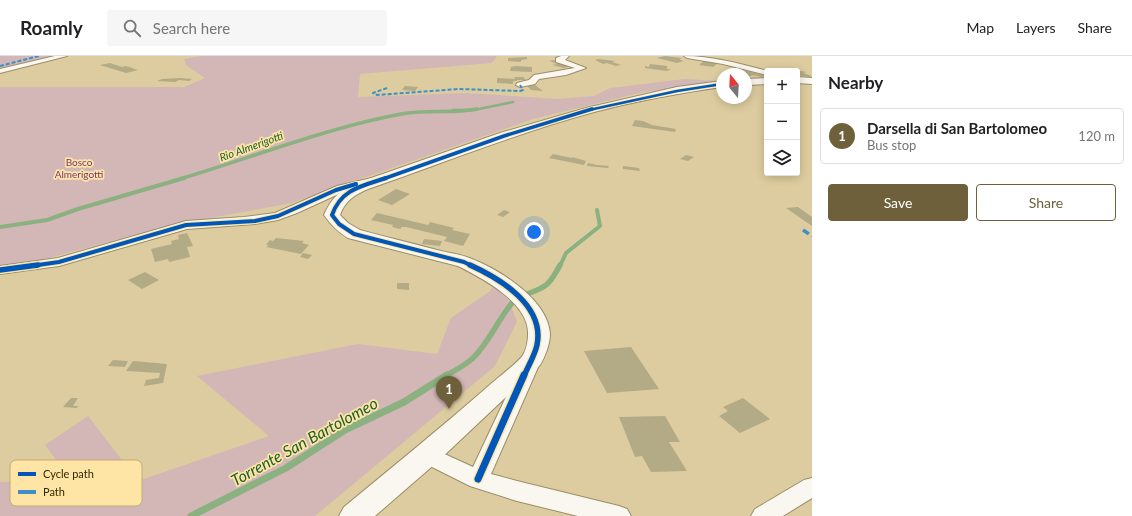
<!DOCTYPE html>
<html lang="en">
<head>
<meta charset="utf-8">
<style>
  body { margin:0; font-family:Lato,sans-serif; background:#f6f6f6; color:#202124 }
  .controls { position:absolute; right:12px; top:12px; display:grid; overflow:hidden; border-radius:4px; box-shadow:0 2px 10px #0003 }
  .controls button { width:36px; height:36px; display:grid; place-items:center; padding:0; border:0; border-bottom:1px solid #e0e0e0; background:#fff; color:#202124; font:20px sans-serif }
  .compass { position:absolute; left:716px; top:12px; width:36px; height:36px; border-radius:50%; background:#fff; box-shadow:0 2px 10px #0003; rotate:342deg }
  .you { position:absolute; left:534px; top:176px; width:14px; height:14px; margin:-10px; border:3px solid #fff; border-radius:50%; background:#1a73e8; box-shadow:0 0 0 6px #1a73e833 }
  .badge { display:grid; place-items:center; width:26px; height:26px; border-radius:50%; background:#6e603a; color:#fff; font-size:13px; font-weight:700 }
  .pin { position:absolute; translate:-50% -33px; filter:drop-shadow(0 1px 2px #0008) }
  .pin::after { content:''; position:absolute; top:21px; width:14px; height:12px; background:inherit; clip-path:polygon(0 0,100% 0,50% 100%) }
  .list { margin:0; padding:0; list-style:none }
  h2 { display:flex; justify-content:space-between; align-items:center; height:52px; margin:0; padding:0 16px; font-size:17px }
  h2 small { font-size:13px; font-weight:400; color:#757577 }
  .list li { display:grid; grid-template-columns:26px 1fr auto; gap:12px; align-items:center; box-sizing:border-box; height:56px; margin:0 8px 8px; padding:0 8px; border:1px solid #e0e0e0; border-radius:4px }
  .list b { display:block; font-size:15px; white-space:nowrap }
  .list p { margin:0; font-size:13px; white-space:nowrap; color:#757577 }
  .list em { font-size:13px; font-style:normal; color:#757577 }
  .actions { display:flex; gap:8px; padding:12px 16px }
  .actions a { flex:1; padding:9px 0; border:1px solid #6e603a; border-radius:4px; text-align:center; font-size:14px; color:#6e603a }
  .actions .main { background:#6e603a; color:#fff }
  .icon { flex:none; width:22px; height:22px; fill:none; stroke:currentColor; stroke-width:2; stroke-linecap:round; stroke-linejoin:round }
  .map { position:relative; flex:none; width:812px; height:460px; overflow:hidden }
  header { display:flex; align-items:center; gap:24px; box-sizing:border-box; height:56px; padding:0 20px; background:#fff; border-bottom:1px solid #e0e0e0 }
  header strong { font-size:19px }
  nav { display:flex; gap:22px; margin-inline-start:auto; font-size:14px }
  .search { width:280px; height:36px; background:#f6f6f6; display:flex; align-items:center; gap:10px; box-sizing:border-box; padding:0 14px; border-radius:4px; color:#757577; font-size:15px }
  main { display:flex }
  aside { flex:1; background:#fff }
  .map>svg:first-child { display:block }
  .green { fill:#d3b6b6 }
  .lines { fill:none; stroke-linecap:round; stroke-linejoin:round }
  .stream-far4 { stroke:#8ab17f; stroke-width:2.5 }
  .stream-far3 { stroke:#8ab17f; stroke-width:3.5 }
  .stream-far2 { stroke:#8ab17f; stroke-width:4 }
  .stream-far1 { stroke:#8ab17f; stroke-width:5.5 }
  .stream { stroke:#8ab17f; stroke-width:7 }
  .building { fill:#b3aa86 }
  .minor-casing { stroke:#9b8e68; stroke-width:2 }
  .tertiary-casing { stroke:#9b8e68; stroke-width:2 }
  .minor { fill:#faf7f1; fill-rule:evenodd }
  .tertiary { fill:#faf7f1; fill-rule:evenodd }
  .quiet-far1 { stroke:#3d8fc5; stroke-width:2; stroke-dasharray:4 2; stroke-linecap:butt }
  .quiet { stroke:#3d8fc5; stroke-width:3.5; stroke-dasharray:7 3.5; stroke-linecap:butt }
  .cycleway-far4-casing { stroke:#fee5a5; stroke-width:4 }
  .cycleway-far3-casing { stroke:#fee5a5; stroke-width:5 }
  .cycleway-far2-casing { stroke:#fee5a5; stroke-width:6 }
  .cycleway-far1-casing { stroke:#fee5a5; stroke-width:8 }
  .cycleway-casing { stroke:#fee5a5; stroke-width:10 }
  .cycleway-far4 { stroke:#0057b8; stroke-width:2.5 }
  .cycleway-far3 { stroke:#0057b8; stroke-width:3.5 }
  .cycleway-far2 { stroke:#0057b8; stroke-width:4 }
  .cycleway-far1 { stroke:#0057b8; stroke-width:5.5 }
  .cycleway { stroke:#0057b8; stroke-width:7 }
  .labels { text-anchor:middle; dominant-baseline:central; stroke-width:3.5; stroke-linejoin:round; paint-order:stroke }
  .far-park-label { font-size:10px; fill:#783476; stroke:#fee5a5 }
  .far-water-label { font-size:11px; font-style:italic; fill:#1d602e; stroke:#fee5a5 }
  .near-water-label { font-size:16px; font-style:italic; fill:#1d602e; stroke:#fee5a5 }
  .key { fill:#fee5a5; stroke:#c1ac74; stroke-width:1 }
  .key-label { font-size:11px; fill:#332603 }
</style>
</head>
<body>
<header>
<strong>Roamly</strong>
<div class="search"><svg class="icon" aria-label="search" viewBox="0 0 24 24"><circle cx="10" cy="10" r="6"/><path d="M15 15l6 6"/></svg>Search here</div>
<nav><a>Map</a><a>Layers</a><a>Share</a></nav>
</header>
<main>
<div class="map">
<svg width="812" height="460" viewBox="0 0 812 460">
  <rect width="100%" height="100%" fill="#ddcc9f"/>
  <!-- green -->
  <path class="green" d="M0,0H55L0,12Z
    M201,0H497L492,7L360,18L358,41L466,37L558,43L594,40L610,32L685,23L720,25L639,37L533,63L291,147L168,170L49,202L0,210V31H184L205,22L186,9L184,3Z
    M494,230L509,245L517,266L495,310L315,460H0V426L30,425L63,413L45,389L88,360L138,425L269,380L197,320L358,288L437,298L451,262L490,235Z"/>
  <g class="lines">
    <!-- stream-far4 -->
    <path class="stream-far4" d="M453,54H474L513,46"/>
    <!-- stream-far3 -->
    <path class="stream-far3" d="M180,123C254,101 326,72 401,58C426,53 454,58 477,53"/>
    <!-- stream-far2 -->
    <path class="stream-far2" d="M0,171L47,164L78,153L184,122
      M560,210L566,197L600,170L597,154"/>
    <!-- stream-far1 -->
    <path class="stream-far1" d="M527,238C547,231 550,228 560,209
      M445,320C454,315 464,310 472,303C489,287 497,265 512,247"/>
    <!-- stream -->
    <path class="stream" d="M191,460L286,412L345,374L404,346L447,319"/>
  </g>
  <!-- building -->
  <path class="building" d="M665,0L681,2L680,4L684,5L677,7L657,2Z
    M527,1V3L521,4V6L508,5V2Z
    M598,3L615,5L612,6L621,9L616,10L607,7L603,8L595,4Z
    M554,4L567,8L571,10L564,12L552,9L558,8L549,5Z
    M704,5L718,7L713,11L699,9Z
    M110,7L122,11L126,10L138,14L126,17L100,9Z
    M650,8L667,10V13H671L667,15L645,12V10L649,11Z
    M516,10L532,11V16L510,15L511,11Z
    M782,12L807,16L803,17L812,20L809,21L797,19V15L777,13Z
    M733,13L743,16L747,15L766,20L762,21L752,19L748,21H746V18H737L728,15Z
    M514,21H523L526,24H516L517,25H513V28L497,27V22L515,23Z
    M162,23L180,22L192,23L189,25L179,24L175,26L157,25Z
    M535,29L543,35L531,34L527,30Z
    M405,30L418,31L415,35L402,34Z
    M635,64L643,65L652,69L676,73L675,76L632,70Z
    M553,98L572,102V101L586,105L584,109L549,102Z
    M686,99L694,101L688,105L680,103Z
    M588,107L597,109L609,110L608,112L587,110Z
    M623,110L639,112L640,115L623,113Z
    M396,133L410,138L392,149L378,144Z
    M798,151L812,161V170L786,152Z
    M504,154L510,156L503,161L497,159Z
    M377,157L428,169L430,166L454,172L452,174L470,178L463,190L444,185L447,181L406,171H402L400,173L392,171L393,169L371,164Z
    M187,177L193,190L187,191L190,201L169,206L168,203L155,206L151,193L172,188L171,185L179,183L178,179Z
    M276,182L304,185L302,187L309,189L301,198L266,191L269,189H266L270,184L273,185Z
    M424,183L442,185L440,190L422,188Z
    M303,197L312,199L308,203L300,201Z
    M145,216L159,224L142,233L128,224Z
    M397,227H409V234L397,233Z
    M631,291L659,333L607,337L584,295Z
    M113,304L128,305L125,311L108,310Z
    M133,305L167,308L163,327L144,330L146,324L159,322L160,317L126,315Z
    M71,342H78L73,350H78L77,352L63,351Z
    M743,342L770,363L740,377L719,360L728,355L723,351Z
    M665,360L680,386H669L687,415L651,416L642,400L635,401L619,361Z"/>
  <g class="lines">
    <defs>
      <path id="minor" d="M55,0H67L0,17V13Z
        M561,0H569L565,4L586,12L566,19L539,23L535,28L520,31L516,29L517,27L529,24L534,19L575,12L556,6V2Z
        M684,0C713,0 740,8 768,15L767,19L723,8L687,2Z
        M372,122L376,123L378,125L376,127L345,135L297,157L278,164L255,168L187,173L59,210L0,218V210L58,202L186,165L244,161L275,157L337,130Z
        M530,303L536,305L539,309L491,418L517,425L619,450L627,453L631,460H578L517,445L470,430L420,405L417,399L420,393L427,390L473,411L521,309L524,305Z
        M812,422V442L783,460H751L755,453L804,424Z"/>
      <path id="tertiary" d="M797,21L812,22V28L797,27Z
        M767,22V28L746,29V23Z
        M722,25V31C679,37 636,45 594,56C517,77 443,107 368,133C354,139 345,145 340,159L348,167L360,174C385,181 411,187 437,194C448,197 461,198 472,203C500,214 548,244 550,278C550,288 545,301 540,309L436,407L375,460H339L344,451C391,412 438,374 484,334C492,326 518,307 523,299C526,294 528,285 528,279C530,247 482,222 458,210L348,182C338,176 331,169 324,159C331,142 341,133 357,127L500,77L586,52L677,31Z"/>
    </defs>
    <!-- minor casing -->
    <use href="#minor" class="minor-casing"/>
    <!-- tertiary casing -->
    <use href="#tertiary" class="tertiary-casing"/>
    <!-- minor -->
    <use href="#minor" class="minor"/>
    <!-- tertiary -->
    <use href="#tertiary" class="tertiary"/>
    <!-- quiet-far1 -->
    <path class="quiet-far1" d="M0,10L39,0
      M387,32L373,37L377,39L459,33L520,35L523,34L520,29"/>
    <!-- quiet -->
    <path class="quiet" d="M803,174L812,180"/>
    <defs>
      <path id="cycleway-far4" d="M589,54L677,35L722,28"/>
      <path id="cycleway-far3" d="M383,123L504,80L592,53"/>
      <path id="cycleway-far2" d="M386,122C362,130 341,133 332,159L339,168L354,178L464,206L472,210
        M31,210L59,206L186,169L255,165L278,160L336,134L356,128"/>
      <path id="cycleway-far1" d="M470,209C501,223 545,250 537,289C535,299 528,310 524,320
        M0,214L38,209"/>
      <path id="cycleway" d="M478,423L524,319"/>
    </defs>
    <!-- cycleway-far4 casing -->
    <use href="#cycleway-far4" class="cycleway-far4-casing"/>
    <!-- cycleway-far3 casing -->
    <use href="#cycleway-far3" class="cycleway-far3-casing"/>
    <!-- cycleway-far2 casing -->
    <use href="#cycleway-far2" class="cycleway-far2-casing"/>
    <!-- cycleway-far1 casing -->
    <use href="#cycleway-far1" class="cycleway-far1-casing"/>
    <!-- cycleway casing -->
    <use href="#cycleway" class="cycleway-casing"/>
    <!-- cycleway-far4 -->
    <use href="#cycleway-far4" class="cycleway-far4"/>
    <!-- cycleway-far3 -->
    <use href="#cycleway-far3" class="cycleway-far3"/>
    <!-- cycleway-far2 -->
    <use href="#cycleway-far2" class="cycleway-far2"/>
    <!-- cycleway-far1 -->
    <use href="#cycleway-far1" class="cycleway-far1"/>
    <!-- cycleway -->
    <use href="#cycleway" class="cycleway"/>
  </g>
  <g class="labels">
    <!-- far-park labels -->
    <g class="far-park-label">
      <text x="79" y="106">Bosco<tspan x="79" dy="12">Almerigotti</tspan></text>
    </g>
    <!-- far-water labels -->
    <g class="far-water-label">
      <text transform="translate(251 90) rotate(-20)">Rio Almerigotti</text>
    </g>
    <!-- near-water labels -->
    <g class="near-water-label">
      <text transform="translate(304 385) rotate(-29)">Torrente San Bartolomeo</text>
    </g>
  </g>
  <!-- legend -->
  <rect x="10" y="404" width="132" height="46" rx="6" class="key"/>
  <rect x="18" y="416" width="18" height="4" fill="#0057b8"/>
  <rect x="18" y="434" width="18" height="4" fill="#3d8fc5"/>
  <g class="key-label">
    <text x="43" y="422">Cycle path</text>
    <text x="43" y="440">Path</text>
  </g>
</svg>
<div class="controls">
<button>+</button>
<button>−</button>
<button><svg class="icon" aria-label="layers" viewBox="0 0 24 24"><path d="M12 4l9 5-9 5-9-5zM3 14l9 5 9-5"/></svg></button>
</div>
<svg class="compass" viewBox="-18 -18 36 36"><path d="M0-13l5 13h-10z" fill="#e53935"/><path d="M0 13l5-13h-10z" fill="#757577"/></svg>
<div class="you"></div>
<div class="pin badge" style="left:449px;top:353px">1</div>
</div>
<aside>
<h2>Nearby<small></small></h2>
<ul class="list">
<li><span class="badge">1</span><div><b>Darsella di San Bartolomeo</b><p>Bus stop</p></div><em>120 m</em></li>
</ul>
<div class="actions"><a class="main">Save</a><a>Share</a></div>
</aside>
</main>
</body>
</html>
